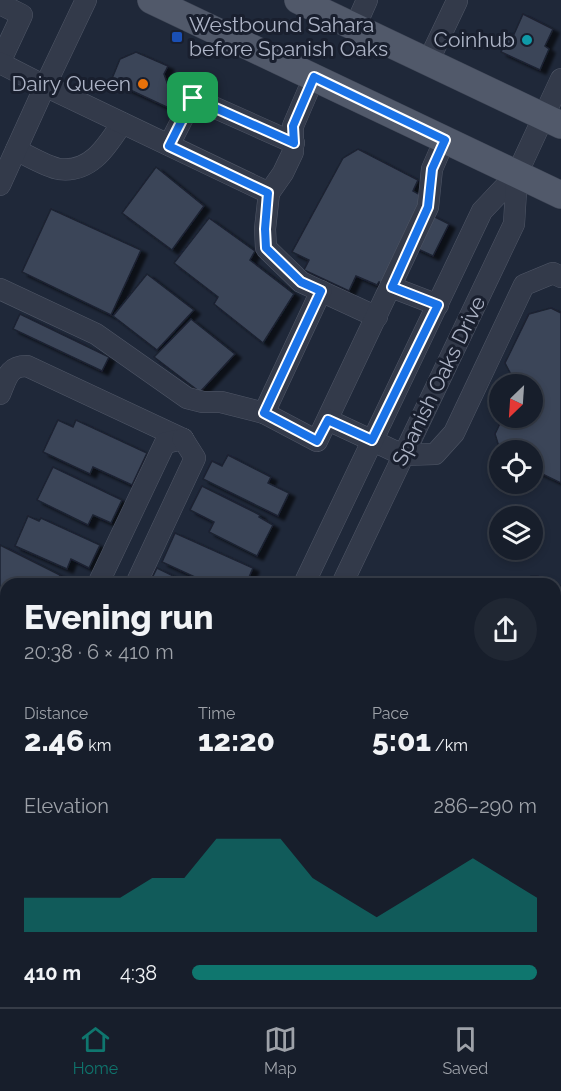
<!DOCTYPE html>
<html lang="en">
<head>
<meta charset="utf-8">
<style>
	:root { --surface:#171e2b; --page:#202733; --text:#f1f3f6; --muted:#9ea2a9; --line:#363c47; --accent:#0f766e }
	body { margin:0; font-family:Raleway,sans-serif; background:var(--page); color:var(--text); height:100vh; display:flex; flex-direction:column; font-size:22px; white-space:nowrap }
	* { box-sizing:border-box; margin:0 }
	p { font-size:20px; color:var(--muted) }
	.icon { flex:none; width:33px; height:33px; fill:none; stroke:currentColor; stroke-width:2; stroke-linecap:round; stroke-linejoin:round }
	.map { position:relative; flex:1; overflow:hidden }
	.panel { position:absolute; left:0px; top:578px; width:561px; height:430px; display:flex; flex-direction:column; background:var(--surface); border-radius:18px 18px 0 0; box-shadow:0 3px 9px #0003,0 0 0 2px var(--line) }
	.panel>* { flex:none }
	.needle { width:39px; rotate:205deg }
	.fabs { position:absolute; left:489px; top:374px; display:grid; gap:12px }
	.fabs a { display:grid; place-items:center; width:54px; height:54px; border-radius:50%; background:var(--surface); box-shadow:0 3px 9px #0003,0 0 0 2px var(--line); font-size:30px }
	.pin { position:absolute; display:grid; place-items:center; width:51px; height:51px; color:#fff; margin:-26px; border-radius:12px; box-shadow:0 3px 9px #0006 }
	.round { display:grid; place-items:center; flex:none; width:63px; height:63px; border-radius:32px; background:var(--page) }
	.overview { display:flex; align-items:center; justify-content:space-between; height:102px; padding:0 24px }
	h1 { font-size:33px; font-weight:800; line-height:45px }
	.metrics { display:grid; grid-template-columns:repeat(3,1fr); gap:9px; height:102px; padding:6px 24px }
	.metrics div { display:grid; align-content:center }
	.metrics b { font-size:30px; font-weight:800 }
	.metrics small { font-size:16px; font-weight:400 }
	.metrics p { font-size:16px }
	.chart { height:168px; padding:12px 24px }
	.chart p { display:flex; justify-content:space-between }
	.chart svg { width:100%; height:108px; margin-top:6px; fill:var(--accent); opacity:.7 }
	ul { padding:0 24px; list-style:none; font-size:20px }
	li { display:grid; grid-template-columns:96px 72px 1fr; align-items:center; height:45px }
	li i { height:15px; border-radius:8px; background:var(--accent) }
	.dock { display:flex; justify-content:space-around; align-items:center; height:84px; border-top:2px solid var(--line); background:var(--surface); font-size:16px; color:var(--muted) }
	.dock a { display:grid; justify-items:center; gap:3px }
	.dock .on { color:var(--accent) }
	.map>svg:first-child { display:block }
	.building { fill:#3b4559; stroke:#1b2130; stroke-width:1.5; filter:url(#shadow) }
	.lines { fill:none; stroke-linecap:round; stroke-linejoin:round }
	.minor-casing { stroke:#505767; stroke-width:22 }
	.major-casing { stroke:#3c4353; stroke-width:28 }
	.minor { stroke:#333a4a; stroke-width:21 }
	.major { stroke:#51596a; stroke-width:27 }
	.route-casing { stroke:#fff; stroke-width:12 }
	.route { stroke:#1a73e8; stroke-width:8 }
	.transit-dot { fill:#1a4fb4; stroke:#191f2e; stroke-width:2 }
	.culture-dot { fill:#0f9aa8; stroke:#191f2e; stroke-width:2 }
	.food-dot { fill:#e8710a; stroke:#191f2e; stroke-width:2 }
	.labels { text-anchor:middle; stroke-width:6; stroke-linejoin:round; paint-order:stroke }
	.poi-label { font-size:21px; fill:#adb4c6; stroke:#191f2e; text-anchor:end }
	.street-label { font-size:21px; fill:#adb4c6; stroke:#191f2e }
</style>
</head>
<body>
<div class="map">
<svg width="561" height="1007" viewBox="0 0 561 1007">
	<defs>
		<filter id="shadow"><feDropShadow dx="6" dy="4" stdDeviation="1.5" flood-color="#0009"/></filter>
	</defs>
	<rect width="100%" height="100%" fill="#1f2839"/>
	<g class="building">
		<polygon points="523,14 553,29 545,46 549,49 540,70 501,52 510,33 514,34"/>
		<polygon points="136,52 168,66 164,74 169,88 180,94 173,110 111,81 120,59"/>
		<polygon points="358,149 418,180 413,191 424,197 419,209 449,224 433,256 407,244 384,284 379,282 377,285 356,276 349,291 304,270 309,260 292,252 343,158"/>
		<polygon points="156,167 204,206 172,250 122,213"/>
		<polygon points="51,209 141,250 111,315 22,272"/>
		<polygon points="209,218 255,251 250,260 294,294 263,343 214,304 218,297 174,263"/>
		<polygon points="147,274 194,310 157,350 113,316"/>
		<polygon points="551,308 561,313 561,483 532,469 532,450 500,450 495,434 503,417 532,417 532,384 516,384 505,363 529,314"/>
		<polygon points="20,314 109,357 102,371 13,329"/>
		<polygon points="191,319 235,354 200,392 154,357"/>
		<polygon points="58,420 73,427 76,420 147,453 132,485 93,467 90,474 43,452"/>
		<polygon points="228,455 271,477 268,483 289,493 278,516 203,479 212,461 222,466"/>
		<polygon points="53,467 122,500 111,523 93,515 88,525 37,500"/>
		<polygon points="202,486 260,515 259,517 273,525 257,556 209,532 214,522 190,510"/>
		<polygon points="28,516 39,521 41,518 100,545 89,568 71,559 67,569 15,546"/>
		<polygon points="175,533 253,568 246,584 210,584 162,562"/>
		<polygon points="0,545 60,575 56,584 6,584 6,591 0,588"/>
		<polygon points="157,568 190,584 149,584"/>
		<polygon points="531,576 537,576 554,584 528,584"/>
		<polygon points="555,584 561,587 561,759 555,756"/>
		<polygon points="3,595 6,596 6,642 0,639 0,601"/>
		<polygon points="0,648 6,651 6,681 1,691"/>
		<polygon points="0,699 6,702 6,736 0,733"/>
		<polygon points="561,762 561,790 558,789 555,795 555,775"/>
		<polygon points="4,900 6,901 6,936 0,933 0,907"/>
		<polygon points="555,934 561,936 561,1007 522,1007 524,1002 555,1002"/>
		<polygon points="166,1002 208,1002 205,1007 170,1007 165,1005"/>
		<polygon points="217,1002 261,1002 258,1007 215,1007"/>
		<polygon points="270,1002 311,1002 308,1007 268,1007"/>
		<polygon points="331,1002 347,1002 356,1007 329,1007"/>
	</g>
	<g class="lines">
		<defs>
			<g id="minor">
				<polyline points="0,4 22,15 0,62"/>
				<polyline points="355,27 367,0"/>
				<polyline points="428,62 457,1"/>
				<polyline points="0,63 45,86 86,0"/>
				<polyline points="169,145 193,98 294,143"/>
				<path d="M16,150C27,155 47,167 59,169C91,173 107,146 122,123"/>
				<polyline points="0,185 45,86 269,193 265,229 266,248 301,282 377,317"/>
				<polyline points="269,193 283,173 293,152 293,126 314,77"/>
				<polyline points="391,287 438,305"/>
				<polyline points="0,289 96,334 187,398 203,402 221,402 264,413 317,441 428,207 432,169 445,139"/>
				<path d="M0,394C7,378 8,366 27,366L183,439"/>
				<polyline points="264,413 321,291"/>
				<polyline points="328,420 403,455 435,454 454,433 524,285 553,273 561,277"/>
				<polyline points="98,584 165,443 183,439"/>
				<polyline points="136,584 195,458 183,439"/>
				<polyline points="304,584 482,211 517,174 561,79"/>
				<polyline points="342,584 514,224 517,174"/>
				<polyline points="0,788 6,775"/>
				<polyline points="555,873 561,876"/>
				<polyline points="0,875 6,862"/>
				<polyline points="0,980 6,983"/>
				<polyline points="47,1002 58,1007"/>
				<polyline points="108,1002 108,1007"/>
				<polyline points="431,1002 441,1007"/>
				<polyline points="135,1007 138,1002"/>
			</g>
			<g id="major">
				<polyline points="151,0 561,195"/>
				<polyline points="298,0 561,125"/>
			</g>
		</defs>
		<use href="#minor" class="minor-casing"/>
		<use href="#major" class="major-casing"/>
		<use href="#minor" class="minor"/>
		<use href="#major" class="major"/>
	</g>
	<g class="lines">
		<defs>
			<polygon id="route" points="314,77 445,140 432,169 428,207 392,287 438,305 372,440 328,420 317,441 264,413 321,291 301,282 266,248 265,229 268,193 169,146 193,98 294,143 293,126"/>
		</defs>
		<use href="#route" class="route-casing"/>
		<use href="#route" class="route"/>
	</g>
	<rect class="transit-dot" x="171" y="31" width="12" height="12" rx="3"/>
	<circle class="culture-dot" cx="527" cy="40" r="6"/>
	<circle class="food-dot" cx="143" cy="84" r="6"/>
	<g class="labels">
		<g class="poi-label">
			<text x="189" y="32" text-anchor="start">Westbound Sahara<tspan x="189" dy="24">before Spanish Oaks</tspan></text>
			<text x="515" y="47">Coinhub</text>
			<text x="131" y="91">Dairy Queen</text>
		</g>
		<g class="street-label">
			<text transform="translate(439 381) rotate(-64)" y="7">Spanish Oaks Drive</text>
		</g>
	</g>
</svg>
<div class="fabs">
<a><svg class="needle" viewBox="-14 -14 28 28"><path d="M0-13l5 13h-10z" fill="#e53935"/><path d="M0 13l5-13h-10z" fill="#9ea2a9"/></svg></a>
<a><svg class="icon" aria-label="locate" viewBox="0 0 24 24"><circle cx="12" cy="12" r="6"/><path d="M12 2v4M12 18v4M2 12h4M18 12h4"/></svg></a>
<a><svg class="icon" aria-label="layers" viewBox="0 0 24 24"><path d="M12 4l9 5-9 5-9-5zM3 14l9 5 9-5"/></svg></a>
</div>
<div class="pin" style="left:193px;top:98px;background:#1e9e55"><svg class="icon" aria-label="arrive" viewBox="0 0 24 24"><path d="M6 21V4h12l-3 4 3 4H6"/></svg></div>
<section class="panel">
<div class="overview"><div><h1>Evening run</h1><p>20:38 · 6 × 410 m</p></div><a class="round"><svg class="icon" aria-label="share" viewBox="0 0 24 24"><path d="M12 15V3M7 8l5-5 5 5M5 13v7h14v-7"/></svg></a></div>
<div class="metrics">
<div><p>Distance</p><b>2.46<small> km</small></b></div>
<div><p>Time</p><b>12:20</b></div>
<div><p>Pace</p><b>5:01<small> /km</small></b></div>
</div>
<div class="chart"><p><span>Elevation</span>286–290 m</p>
<svg viewBox="0 0 160 44" preserveAspectRatio="none"><path d="M0 44V30L10 30L20 30L30 30L40 22L50 22L60 6L70 6L80 6L90 22L100 30L110 38L120 30L130 22L140 14L150 22L160 30V44z"/></svg>
</div>
<ul>
<li><b>410 m</b>4:38<i style="width:100%"></i></li>
</ul>
</section>
</div>
<nav class="dock">
<a class="on"><svg class="icon" aria-label="home" viewBox="0 0 24 24"><path d="M3 11l9-7 9 7M6 9v11h12V9"/></svg>Home</a>
<a><svg class="icon" aria-label="map" viewBox="0 0 24 24"><path d="M3 6l6-2 6 2 6-2v14l-6 2-6-2-6 2zM9 4v14M15 6v14"/></svg>Map</a>
<a><svg class="icon" aria-label="saved" viewBox="0 0 24 24"><path d="M7 4h10v16l-5-4-5 4z"/></svg>Saved</a>
</nav>
</body>
</html>
